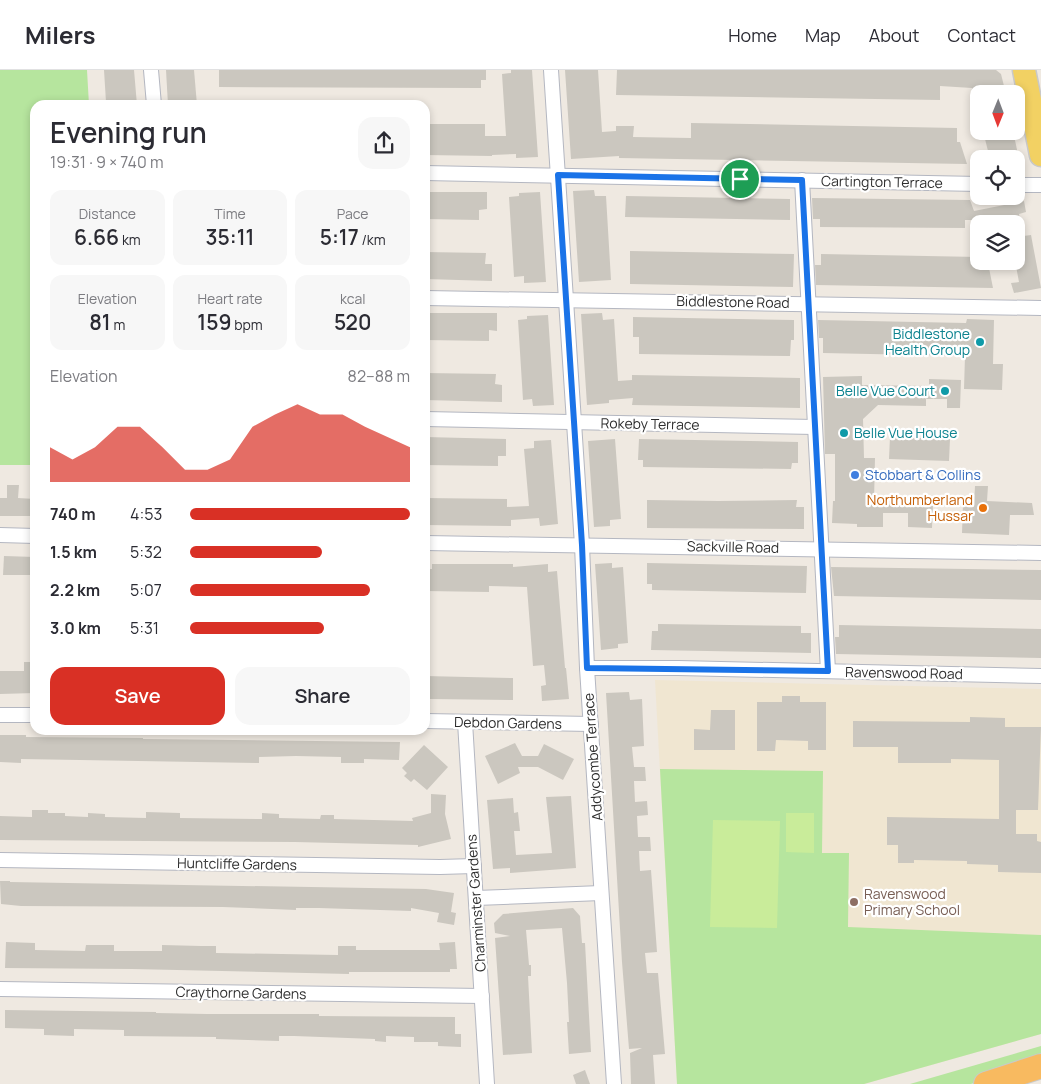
<!DOCTYPE html>
<html lang="en">
<head>
<meta charset="utf-8">
<style>
	:root { --surface:#fff; --page:#f7f7f7; --text:#2b2b33; --muted:#7c7c81; --line:#e1e1e2; --accent:#d93025 }
	body { margin:0; font-family:Manrope,sans-serif; background:var(--page); color:var(--text); height:100vh; display:flex; flex-direction:column; font-size:19px; white-space:nowrap }
	* { box-sizing:border-box; margin:0 }
	p { font-size:16px; color:var(--muted) }
	.icon { flex:none; width:28px; height:28px; fill:none; stroke:currentColor; stroke-width:2; stroke-linecap:round; stroke-linejoin:round }
	.map { position:relative; flex:1; overflow:hidden }
	.side { position:absolute; left:30px; top:30px; width:400px; height:635px; display:flex; flex-direction:column; background:var(--surface); border-radius:15px; box-shadow:0 2px 8px #0003 }
	.side>* { flex:none }
	.needle { width:32px; rotate:181deg }
	.fabs { position:absolute; left:970px; top:15px; display:grid; gap:10px }
	.fabs a { display:grid; place-items:center; width:55px; height:55px; border-radius:10px; background:var(--surface); box-shadow:0 2px 8px #0003; font-size:25px }
	.pin { position:absolute; display:grid; place-items:center; width:42px; height:42px; color:#fff; margin:-21px; border:2px solid #fff; border-radius:50%; box-shadow:0 1px 5px #0007 }
	.round { display:grid; place-items:center; flex:none; width:52px; height:52px; border-radius:15px; background:var(--page) }
	.headline { display:flex; align-items:center; justify-content:space-between; height:85px; padding:0 20px }
	h1 { font-size:28px; font-weight:600; line-height:38px }
	.metrics { display:grid; grid-template-columns:repeat(3,1fr); gap:8px; height:85px; padding:5px 20px }
	.metrics div { display:grid; align-content:center; border-radius:12px; background:var(--page); text-align:center }
	.metrics b { font-size:21px; font-weight:600 }
	.metrics small { font-size:14px; font-weight:400 }
	.metrics p { font-size:14px }
	.chart { height:140px; padding:10px 20px }
	.chart p { display:flex; justify-content:space-between }
	.chart svg { width:100%; height:90px; margin-top:5px; fill:var(--accent); opacity:.7 }
	.button { display:flex; gap:10px; margin-top:auto; padding:10px 20px }
	.button a { flex:1; height:58px; border-radius:15px; background:var(--accent); color:#fff; font-size:20px; font-weight:600; line-height:58px; text-align:center }
	.button a+a { background:var(--page); color:var(--text) }
	ul { padding:0 20px; list-style:none; font-size:16px }
	li { display:grid; grid-template-columns:80px 60px 1fr; align-items:center; height:38px }
	li i { height:12px; border-radius:6px; background:var(--accent) }
	header { display:flex; align-items:center; gap:30px; box-sizing:border-box; height:70px; padding:0 25px; background:var(--surface); border-bottom:1px solid var(--line) }
	header strong { font-size:24px }
	nav { display:flex; gap:28px; margin-inline-start:auto; font-size:18px }
	.map>svg:first-child { display:block }
	.education { fill:#f0e6d1 }
	.green { fill:#b6e59e }
	.pitch { fill:#c9ec9a }
	.building { fill:#cbc7bf }
	.lines { fill:none; stroke-linecap:round; stroke-linejoin:round }
	.minor-casing { stroke:#b4b7c1; stroke-width:16 }
	.primary-casing { stroke:#c9c9c9; stroke-width:25 }
	.trunk-casing { stroke:#c9c9c9; stroke-width:26 }
	.minor { stroke:#fff; stroke-width:14 }
	.primary { stroke:#f2d163; stroke-width:22 }
	.trunk { stroke:#f8ba60; stroke-width:24 }
	.route-casing { stroke:#fff; stroke-width:10 }
	.route { stroke:#1a73e8; stroke-width:6 }
	.culture-dot { fill:#0f9aa8; stroke:#fff; stroke-width:2 }
	.shop-dot { fill:#3f7fe0; stroke:#fff; stroke-width:2 }
	.food-dot { fill:#e8710a; stroke:#fff; stroke-width:2 }
	.education-dot { fill:#8d6e63; stroke:#fff; stroke-width:2 }
	.labels { text-anchor:middle; stroke-width:4.5; stroke-linejoin:round; paint-order:stroke }
	.street-label { font-size:14px; fill:#2e2e2e; stroke:#fff }
	.culture-label { font-size:14px; fill:#0d838f; stroke:#fff; text-anchor:end }
	.shop-label { font-size:14px; fill:#366cbe; stroke:#fff; text-anchor:start }
	.food-label { font-size:14px; fill:#c56008; stroke:#fff; text-anchor:end }
	.education-label { font-size:14px; fill:#785e54; stroke:#fff; text-anchor:start }
</style>
</head>
<body>
<header>
<strong>Milers</strong>
<nav><a>Home</a><a>Map</a><a>About</a><a>Contact</a></nav>
</header>
<div class="map">
<svg width="1041" height="1014" viewBox="0 0 1041 1014">
	<rect width="100%" height="100%" fill="#efe9e1"/>
	<polygon class="education" points="655,610 1041,619 1041,964 864,1014 677,1014"/>
	<g class="green">
		<polygon points="0,0 87,0 89,35 35,35 35,395 0,395"/>
		<polygon points="660,699 823,701 822,783 849,783 848,857 1041,865 1041,964 864,1014 677,1014"/>
		<polygon points="1041,976 1041,992 971,1014 910,1014"/>
	</g>
	<g class="pitch">
		<polygon points="786,743 814,743 814,783 786,782"/>
		<polygon points="713,750 780,751 777,858 710,857"/>
	</g>
	<g class="building">
		<polygon points="104,0 134,0 137,35 118,35 118,31 106,32"/>
		<polygon points="166,0 194,0 197,35 168,35"/>
		<polygon points="219,0 486,0 486,10 481,10 481,18 219,17"/>
		<polygon points="511,0 532,0 538,87 516,88 516,84 492,85 492,86 425,85 425,54 485,54 485,66 506,66 502,4 511,3"/>
		<polygon points="565,0 598,0 602,62 616,61 616,56 634,56 633,67 691,68 691,53 957,58 957,72 960,72 967,94 619,88 619,86 571,89"/>
		<polygon points="617,0 996,0 1001,4 1006,24 973,24 972,18 940,16 940,30 616,25"/>
		<polygon points="983,61 1013,61 1019,89 990,89"/>
		<polygon points="594,120 595,126 606,126 611,210 579,212 573,121"/>
		<polygon points="425,122 487,122 487,139 479,140 479,150 425,149"/>
		<polygon points="540,122 546,212 524,213 524,206 514,207 509,127 519,126 519,123"/>
		<polygon points="626,126 790,129 790,150 625,147"/>
		<polygon points="812,128 970,130 974,141 1024,131 1026,142 1019,144 1021,154 992,154 992,150 965,150 965,158 820,157 820,149 813,149"/>
		<polygon points="1031,165 1041,218 1014,223 1011,213 1019,212 1015,191 1016,167"/>
		<polygon points="630,181 794,184 793,217 630,214"/>
		<polygon points="425,182 486,183 485,194 492,194 492,211 425,209"/>
		<polygon points="821,184 979,187 979,191 981,191 981,198 989,198 993,218 816,215 815,195 821,195"/>
		<polygon points="425,243 497,243 497,261 489,260 489,271 425,270"/>
		<polygon points="602,243 603,250 614,249 618,311 632,310 632,305 800,308 800,338 632,335 633,328 609,330 609,333 587,335 581,244"/>
		<polygon points="548,245 554,335 533,336 532,329 523,330 518,250 527,249 527,246"/>
		<polygon points="633,247 794,250 794,270 791,270 790,286 639,284 639,267 633,267"/>
		<polygon points="967,249 994,250 993,294 1003,294 1002,320 964,319 965,286 823,283 823,268 819,268 818,250 966,253"/>
		<polygon points="425,303 496,304 495,314 502,315 502,332 425,330"/>
		<polygon points="862,306 862,315 929,316 929,309 961,310 960,338 947,338 947,329 926,329 926,336 878,335 863,349 864,388 875,388 874,431 926,431 926,434 933,434 932,458 908,457 908,443 883,443 883,457 857,457 857,454 832,453 833,431 835,431 835,384 825,384 823,307"/>
		<polygon points="425,367 506,369 506,386 498,386 498,396 425,395"/>
		<polygon points="890,367 950,369 949,391 889,389"/>
		<polygon points="615,369 621,449 610,450 610,456 594,457 588,371"/>
		<polygon points="639,369 798,372 798,393 792,393 791,399 643,397 643,390 638,390"/>
		<polygon points="551,370 558,454 540,456 539,448 511,450 511,456 425,455 425,428 507,429 507,437 529,436 524,379 534,378 534,371"/>
		<polygon points="7,415 19,415 18,428 35,429 35,446 0,446 0,428 7,428"/>
		<polygon points="975,416 988,416 987,431 1032,433 1034,445 1010,445 1009,465 962,463 963,434 974,435"/>
		<polygon points="647,430 718,431 797,430 796,437 804,437 804,459 647,458"/>
		<polygon points="4,486 35,487 35,505 3,505"/>
		<polygon points="612,493 612,498 623,497 628,573 618,574 618,578 601,580 595,494"/>
		<polygon points="647,493 807,496 806,523 652,520 652,514 647,514"/>
		<polygon points="432,494 513,494 513,497 548,494 548,502 557,501 565,598 566,598 569,629 542,631 541,616 546,615 544,595 533,596 527,517 489,516 489,522 425,521 425,499 432,499"/>
		<polygon points="831,497 1041,500 1041,530 834,526"/>
		<polygon points="658,554 801,556 801,563 811,563 811,583 651,580 652,561 658,561"/>
		<polygon points="839,555 1041,559 1041,588 836,584 835,567 839,567"/>
		<polygon points="24,592 35,592 35,623 0,624 0,601 24,601"/>
		<polygon points="425,606 513,608 513,630 430,629 430,624 425,624"/>
		<polygon points="629,622 630,630 642,629 644,676 632,677 634,697 645,697 646,711 634,711 635,732 647,731 648,745 637,746 638,767 650,767 651,781 639,781 640,801 651,800 657,882 645,883 647,903 658,903 665,984 653,985 655,1014 631,1014 630,983 642,978 629,979 622,892 606,623"/>
		<polygon points="782,626 800,626 800,632 826,632 826,680 808,680 808,671 776,670 775,681 757,681 757,632 782,632"/>
		<polygon points="711,640 735,640 735,680 694,680 694,659 710,660"/>
		<polygon points="970,647 1005,648 1005,657 1041,657 1038,740 1016,740 1016,764 1037,764 1037,771 1041,772 1041,803 998,802 998,795 967,794 967,791 914,790 914,793 898,793 898,775 887,775 887,747 999,749 999,690 951,689 951,693 898,693 898,677 853,677 853,651 970,652"/>
		<polygon points="0,665 26,665 26,667 143,668 143,669 400,672 399,690 364,689 364,693 341,693 341,687 296,686 259,687 259,693 21,689 21,693 0,692"/>
		<polygon points="515,673 522,686 538,686 544,674 574,689 563,710 538,697 518,697 520,703 498,714 485,686"/>
		<polygon points="424,675 448,697 427,720 414,709 411,712 404,706 407,703 402,698"/>
		<polygon points="431,724 446,725 445,744 451,769 418,777 418,775 295,772 0,770 0,746 32,747 32,740 48,740 48,743 65,743 65,746 88,747 88,743 105,744 105,747 146,748 146,742 180,743 180,748 262,749 262,743 279,744 279,748 320,749 321,745 334,745 334,749 413,751 412,748 431,743"/>
		<polygon points="571,726 576,798 510,803 510,798 493,799 487,730 513,728 514,743 518,742 520,761 514,761 516,785 552,783 546,727"/>
		<polygon points="0,811 10,811 10,812 426,819 454,823 451,842 456,843 454,855 437,852 439,843 411,838 411,841 319,838 296,838 296,840 223,837 21,836 1,834"/>
		<polygon points="573,838 580,846 582,873 585,873 591,982 569,984 567,952 569,952 567,913 562,858 526,860 529,895 531,895 531,906 528,906 532,983 503,985 495,868 510,866 495,863 494,853 503,844"/>
		<polygon points="6,872 35,873 35,880 85,881 86,875 114,875 114,881 162,881 162,875 201,876 216,876 216,883 338,885 338,876 356,876 356,880 440,880 439,873 455,872 457,899 450,899 450,902 349,902 349,904 132,899 5,898"/>
		<polygon points="5,940 156,942 156,943 207,944 319,944 319,946 455,947 455,964 461,964 461,977 438,976 438,972 414,972 414,967 386,966 386,972 375,971 375,969 294,966 279,966 279,971 216,969 216,967 124,966 124,960 74,959 74,966 44,965 44,959 5,958"/>
		<polygon points="585,1000 590,1014 576,1014 573,1005"/>
	</g>
	<g class="lines">
		<defs>
			<g id="minor">
				<polyline points="151,0 154,35"/>
				<polyline points="551,0 582,475 587,598 614,1014"/>
				<polyline points="425,103 979,114"/>
				<polyline points="802,110 828,601"/>
				<polyline points="1016,115 1041,115"/>
				<polyline points="425,228 1041,238"/>
				<polyline points="425,349 815,357"/>
				<polyline points="0,465 35,466"/>
				<polyline points="425,473 1041,483"/>
				<polyline points="587,598 678,598 1041,606"/>
				<polyline points="0,645 35,645"/>
				<polyline points="425,651 591,654"/>
				<polyline points="465,652 487,1014"/>
				<polyline points="0,790 440,797 474,796"/>
				<polyline points="476,828 601,823"/>
				<polyline points="0,919 482,926"/>
			</g>
			<polyline id="primary" points="1024,0 1041,85"/>
			<polyline id="trunk" points="986,1014 1041,996"/>
		</defs>
		<use href="#minor" class="minor-casing"/>
		<use href="#primary" class="primary-casing"/>
		<use href="#trunk" class="trunk-casing"/>
		<use href="#minor" class="minor"/>
		<use href="#primary" class="primary"/>
		<use href="#trunk" class="trunk"/>
	</g>
	<g class="lines">
		<defs>
			<polygon id="route" points="558,105 802,110 828,601 587,598 582,475"/>
		</defs>
		<use href="#route" class="route-casing"/>
		<use href="#route" class="route"/>
	</g>
	<g class="culture-dot">
		<circle cx="980" cy="272" r="5"/>
		<circle cx="945" cy="321" r="5"/>
		<circle cx="844" cy="363" r="5"/>
	</g>
	<circle class="shop-dot" cx="855" cy="405" r="5"/>
	<circle class="food-dot" cx="983" cy="438" r="5"/>
	<circle class="education-dot" cx="854" cy="832" r="5"/>
	<g class="labels">
		<g class="street-label">
			<text transform="translate(882 112) rotate(1)" y="5">Cartington Terrace</text>
			<text transform="translate(733 232) rotate(1)" y="5">Biddlestone Road</text>
			<text transform="translate(650 354) rotate(1)" y="5">Rokeby Terrace</text>
			<text transform="translate(733 477) rotate(1)" y="5">Sackville Road</text>
			<text transform="translate(904 603) rotate(1)" y="5">Ravenswood Road</text>
			<text transform="translate(508 653) rotate(1)" y="5">Debdon Gardens</text>
			<text transform="translate(593 687) rotate(-94)" y="5">Addycombe Terrace</text>
			<text transform="translate(237 794) rotate(1)" y="5">Huntcliffe Gardens</text>
			<text transform="translate(476 833) rotate(-94)" y="5">Charminster Gardens</text>
			<text transform="translate(241 923) rotate(1)" y="5">Craythorne Gardens</text>
		</g>
		<g class="culture-label">
			<text x="970" y="269">Biddlestone<tspan x="970" dy="16">Health Group</tspan></text>
			<text x="935" y="326">Belle Vue Court</text>
			<text x="854" y="368" text-anchor="start">Belle Vue House</text>
		</g>
		<g class="shop-label">
			<text x="865" y="410">Stobbart &amp; Collins</text>
		</g>
		<g class="food-label">
			<text x="973" y="435">Northumberland<tspan x="973" dy="16">Hussar</tspan></text>
		</g>
		<g class="education-label">
			<text x="864" y="829">Ravenswood<tspan x="864" dy="16">Primary School</tspan></text>
		</g>
	</g>
</svg>
<div class="fabs">
<a><svg class="needle" viewBox="-14 -14 28 28"><path d="M0-13l5 13h-10z" fill="#e53935"/><path d="M0 13l5-13h-10z" fill="#7c7c81"/></svg></a>
<a><svg class="icon" aria-label="locate" viewBox="0 0 24 24"><circle cx="12" cy="12" r="6"/><path d="M12 2v4M12 18v4M2 12h4M18 12h4"/></svg></a>
<a><svg class="icon" aria-label="layers" viewBox="0 0 24 24"><path d="M12 4l9 5-9 5-9-5zM3 14l9 5 9-5"/></svg></a>
</div>
<div class="pin" style="left:740px;top:109px;background:#1e9e55"><svg class="icon" aria-label="arrive" viewBox="0 0 24 24"><path d="M6 21V4h12l-3 4 3 4H6"/></svg></div>
<section class="side">
<div class="headline"><div><h1>Evening run</h1><p>19:31 · 9 × 740 m</p></div><a class="round"><svg class="icon" aria-label="share" viewBox="0 0 24 24"><path d="M12 15V3M7 8l5-5 5 5M5 13v7h14v-7"/></svg></a></div>
<div class="metrics">
<div><p>Distance</p><b>6.66<small> km</small></b></div>
<div><p>Time</p><b>35:11</b></div>
<div><p>Pace</p><b>5:17<small> /km</small></b></div>
</div>
<div class="metrics">
<div><p>Elevation</p><b>81<small> m</small></b></div>
<div><p>Heart rate</p><b>159<small> bpm</small></b></div>
<div><p>kcal</p><b>520</b></div>
</div>
<div class="chart"><p><span>Elevation</span>82–88 m</p>
<svg viewBox="0 0 160 44" preserveAspectRatio="none"><path d="M0 44V27L10 33L20 27L30 17L40 17L50 27L60 38L70 38L80 33L90 17L100 11L110 6L120 11L130 11L140 17L150 22L160 27V44z"/></svg>
</div>
<ul>
<li><b>740 m</b>4:53<i style="width:100%"></i></li>
<li><b>1.5 km</b>5:32<i style="width:60%"></i></li>
<li><b>2.2 km</b>5:07<i style="width:82%"></i></li>
<li><b>3.0 km</b>5:31<i style="width:61%"></i></li>
</ul>
<div class="button"><a>Save</a><a>Share</a></div>
</section>
</div>
</body>
</html>
